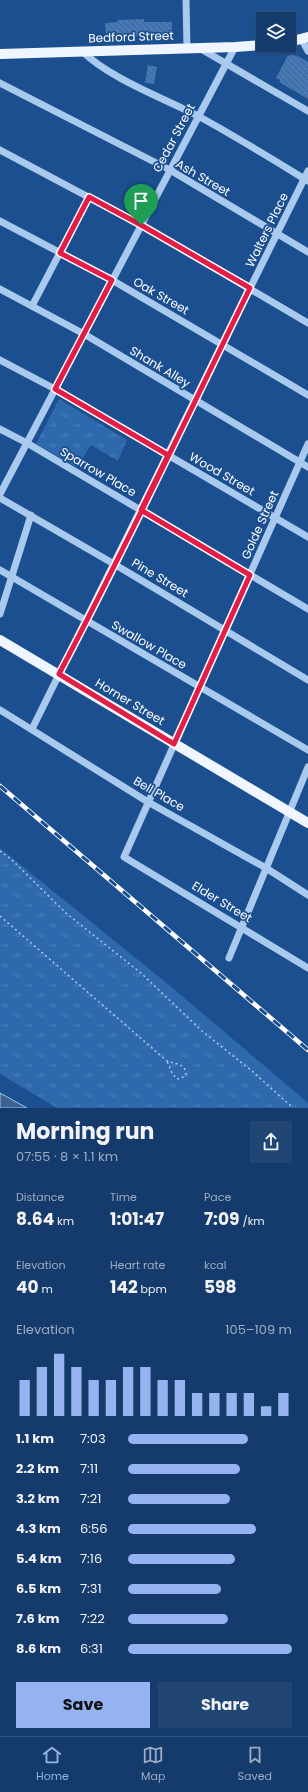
<!DOCTYPE html>
<html lang="en">
<head>
<meta charset="utf-8">
<style>
	:root { --surface:#143b6b; --page:#214673; --text:#f1f3f6; --muted:#9dadc1; --line:#33557e; --accent:#95b2f1 }
	body { margin:0; font-family:Poppins,sans-serif; background:var(--page); color:var(--text); height:100vh; display:flex; flex-direction:column; font-size:15px; white-space:nowrap }
	* { box-sizing:border-box; margin:0 }
	p { font-size:13px; color:var(--muted) }
	.icon { flex:none; width:22px; height:22px; fill:none; stroke:currentColor; stroke-width:2; stroke-linecap:round; stroke-linejoin:round }
	.map { position:relative; height:1108px; overflow:hidden }
	.drawer { display:flex; flex-direction:column; background:var(--surface); flex:1 }
	.drawer>* { flex:none }
	.fabs { position:absolute; left:256px; top:12px; display:grid; gap:8px }
	.fabs a { display:grid; place-items:center; width:40px; height:40px; border-radius:0px; background:var(--surface); box-shadow:0 1px 3px #0004,0 0 0 1px var(--line); font-size:20px }
	.pin { position:absolute; display:grid; place-items:center; width:34px; height:34px; color:#fff; margin:-41px -17px; border-radius:50% 50% 50% 0; rotate:-45deg; box-shadow:0 0 4px #0007 }
	.pin .icon { rotate:45deg }
	.round { display:grid; place-items:center; flex:none; width:42px; height:42px; border-radius:0px; background:var(--page) }
	.headline { display:flex; align-items:center; justify-content:space-between; height:68px; padding:0 16px }
	h1 { font-size:22px; font-weight:700; line-height:30px }
	.stats { display:grid; grid-template-columns:repeat(3,1fr); gap:6px; height:68px; padding:4px 16px }
	.stats div { display:grid; align-content:center }
	.stats b { font-size:17px; font-weight:700 }
	.stats small { font-size:11px; font-weight:400 }
	.stats p { font-size:11px }
	.chart { height:112px; padding:8px 16px }
	.chart p { display:flex; justify-content:space-between }
	.chart svg { width:100%; height:72px; margin-top:4px; stroke:var(--accent); stroke-width:6 }
	.cta { display:flex; gap:8px; margin-top:auto; padding:8px 16px }
	.cta a { flex:1; height:46px; border-radius:0px; background:var(--accent); color:#111; font-size:16px; font-weight:700; line-height:46px; text-align:center }
	.cta a+a { background:var(--page); color:var(--text) }
	ul { padding:0 16px; list-style:none; font-size:13px }
	li { display:grid; grid-template-columns:64px 48px 1fr; align-items:center; height:30px }
	li i { height:10px; border-radius:5px; background:var(--accent) }
	.tabs { display:flex; justify-content:space-around; align-items:center; height:56px; border-top:1px solid var(--line); background:var(--surface); font-size:11px; color:var(--muted) }
	.tabs a { display:grid; justify-items:center; gap:2px }
	.tabs .active { color:var(--accent) }
	.map>svg:first-child { display:block }
	.park { fill:url(#park-tufts) }
	.water { fill:url(#water-ripples); stroke:#9cc4f0 }
	.building { fill:url(#building-back-hatch) }
	.lines { fill:none; stroke-linecap:round; stroke-linejoin:round }
	.path { stroke:#a9c9ee; stroke-width:1.5; stroke-dasharray:2 3; stroke-linecap:butt }
	.minor { stroke:#a9c9ee; stroke-width:7 }
	.major { stroke:#f0f6ff; stroke-width:10 }
	.rail-casing { stroke:#fff; stroke-width:4.5 }
	.rail { stroke:#1b4f8f; stroke-width:3; stroke-dasharray:9; stroke-linecap:butt }
	.route-casing { stroke:#fff; stroke-width:8 }
	.route { stroke:#e11d48; stroke-width:5 }
	.labels { text-anchor:middle; stroke-width:3.5; stroke-linejoin:round; paint-order:stroke }
	.street-label { font-size:12px; fill:#fff; stroke:#1b4f8f }
</style>
</head>
<body>
<div class="map">
<svg width="308" height="1108" viewBox="0 0 308 1108">
	<defs>
		<pattern id="park-tufts" width="24" height="20" patternUnits="userSpaceOnUse"><rect width="24" height="20" fill="#2e69ad"/><path d="M3 7l-1-3M5 7V3M7 7l1-3M15 17l-1-3M17 17v-4M19 17l1-3" fill="none" stroke="#4d80b9"/></pattern>
		<pattern id="water-ripples" width="26" height="14" patternUnits="userSpaceOnUse"><rect width="26" height="14" fill="#3c6290"/><path d="M2 4q2-2 4 0t4 0M15 11q2-2 4 0t4 0" fill="none" stroke="#597aa1"/></pattern>
		<pattern id="building-back-hatch" width="6" height="6" patternUnits="userSpaceOnUse"><rect width="6" height="6" fill="#4478b7"/><path d="M-1 5l2 2M0 0l6 6M5-1l2 2" fill="none" stroke="#486282"/></pattern>
	</defs>
	<rect width="100%" height="100%" fill="#1b4f8f"/>
	<g class="park">
		<polygon points="59,399 127,440 118,461 91,445 77,467 36,444"/>
		<polygon points="0,848 175,990 308,1103 308,1108 57,1108 0,1074"/>
	</g>
	<polygon class="water" points="0,1093 27,1108 0,1108"/>
	<g class="building">
		<polygon points="144,19 144,22 172,22 172,35 106,37 105,23 118,22 118,20"/>
		<polygon points="291,54 295,56 296,55 308,62 308,99 279,82 280,80 276,78 288,55 290,56"/>
		<polygon points="148,65 157,67 154,84 145,83"/>
	</g>
	<g class="lines">
		<g class="path">
			<polyline points="0,851 12,860 66,913 142,974 202,1031 252,1071 293,1108"/>
			<path d="M0,916L167,1061C176,1064 186,1064 186,1075L182,1078L177,1079L172,1073L167,1061"/>
		</g>
		<g class="minor">
			<polyline points="186,0 187,48"/>
			<polyline points="302,40 308,51"/>
			<polyline points="201,49 308,111"/>
			<path d="M82,51C109,78 163,98 198,116C235,136 272,159 308,181"/>
			<polyline points="0,83 170,170 308,252"/>
			<polyline points="0,150 141,225 308,323"/>
			<polyline points="0,221 112,280 308,395"/>
			<polyline points="0,289 84,334 308,467"/>
			<polyline points="32,306 89,197"/>
			<polyline points="0,360 55,389 308,537"/>
			<polyline points="0,429 27,443 308,609"/>
			<polyline points="308,444 124,857 308,968"/>
			<polyline points="0,494 235,47"/>
			<polyline points="0,498 114,564 308,680"/>
			<polyline points="0,570 308,750"/>
			<polyline points="0,614 31,515"/>
			<polyline points="0,710 148,802 266,868 308,895"/>
			<polyline points="32,729 308,171"/>
			<polyline points="229,958 308,767"/>
		</g>
		<g class="major">
			<polyline points="289,42 308,37"/>
			<polyline points="0,54 235,47 263,45"/>
			<polyline points="0,640 308,823"/>
		</g>
		<defs>
			<polyline id="rail" points="0,786 308,1050"/>
		</defs>
		<use href="#rail" class="rail-casing"/>
		<use href="#rail" class="rail"/>
	</g>
	<g class="lines">
		<defs>
			<path id="route" d="M141,225L250,288C187,417 126,547 59,674L174,744L250,575L141,510L168,455L55,389L112,280L60,253L89,197L141,225"/>
		</defs>
		<use href="#route" class="route-casing"/>
		<use href="#route" class="route"/>
	</g>
	<g class="labels">
		<g class="street-label">
			<text transform="translate(131 37) rotate(-2)" y="4">Bedford Street</text>
			<text transform="translate(174 138) rotate(-62)" y="4">Cedar Street</text>
			<text transform="translate(203 178) rotate(30)" y="4">Ash Street</text>
			<text transform="translate(267 230) rotate(-64)" y="4">Walters Place</text>
			<text transform="translate(161 296) rotate(30)" y="4">Oak Street</text>
			<text transform="translate(160 367) rotate(31)" y="4">Shank Alley</text>
			<text transform="translate(98 472) rotate(30)" y="4">Sparrow Place</text>
			<text transform="translate(222 474) rotate(30)" y="4">Wood Street</text>
			<text transform="translate(260 525) rotate(-66)" y="4">Golde Street</text>
			<text transform="translate(160 578) rotate(31)" y="4">Pine Street</text>
			<text transform="translate(149 645) rotate(30)" y="4">Swallow Place</text>
			<text transform="translate(130 702) rotate(31)" y="4">Horner Street</text>
			<text transform="translate(159 794) rotate(30)" y="4">Bell Place</text>
			<text transform="translate(222 902) rotate(31)" y="4">Elder Street</text>
		</g>
	</g>
</svg>
<div class="fabs">
<a><svg class="icon" aria-label="layers" viewBox="0 0 24 24"><path d="M12 4l9 5-9 5-9-5zM3 14l9 5 9-5"/></svg></a>
</div>
<div class="pin" style="left:141px;top:225px;background:#1e9e55"><svg class="icon" aria-label="arrive" viewBox="0 0 24 24"><path d="M6 21V4h12l-3 4 3 4H6"/></svg></div>
</div>
<section class="drawer">
<div class="headline"><div><h1>Morning run</h1><p>07:55 · 8 × 1.1 km</p></div><a class="round"><svg class="icon" aria-label="share" viewBox="0 0 24 24"><path d="M12 15V3M7 8l5-5 5 5M5 13v7h14v-7"/></svg></a></div>
<div class="stats">
<div><p>Distance</p><b>8.64<small> km</small></b></div>
<div><p>Time</p><b>1:01:47</b></div>
<div><p>Pace</p><b>7:09<small> /km</small></b></div>
</div>
<div class="stats">
<div><p>Elevation</p><b>40<small> m</small></b></div>
<div><p>Heart rate</p><b>142<small> bpm</small></b></div>
<div><p>kcal</p><b>598</b></div>
</div>
<div class="chart"><p><span>Elevation</span>105–109 m</p>
<svg viewBox="0 0 160 44" preserveAspectRatio="none"><path d="M5 44V22M15 44V14M25 44V6M35 44V14M45 44V22M55 44V22M65 44V14M75 44V14M85 44V22M95 44V22M105 44V30M115 44V30M125 44V30M135 44V30M145 44V38M155 44V30"/></svg>
</div>
<ul>
<li><b>1.1 km</b>7:03<i style="width:73%"></i></li>
<li><b>2.2 km</b>7:11<i style="width:68%"></i></li>
<li><b>3.2 km</b>7:21<i style="width:62%"></i></li>
<li><b>4.3 km</b>6:56<i style="width:78%"></i></li>
<li><b>5.4 km</b>7:16<i style="width:65%"></i></li>
<li><b>6.5 km</b>7:31<i style="width:57%"></i></li>
<li><b>7.6 km</b>7:22<i style="width:61%"></i></li>
<li><b>8.6 km</b>6:31<i style="width:100%"></i></li>
</ul>
<div class="cta"><a>Save</a><a>Share</a></div>
</section>
<nav class="tabs">
<a class="active"><svg class="icon" aria-label="home" viewBox="0 0 24 24"><path d="M3 11l9-7 9 7M6 9v11h12V9"/></svg>Home</a>
<a><svg class="icon" aria-label="map" viewBox="0 0 24 24"><path d="M3 6l6-2 6 2 6-2v14l-6 2-6-2-6 2zM9 4v14M15 6v14"/></svg>Map</a>
<a><svg class="icon" aria-label="saved" viewBox="0 0 24 24"><path d="M7 4h10v16l-5-4-5 4z"/></svg>Saved</a>
</nav>
</body>
</html>
